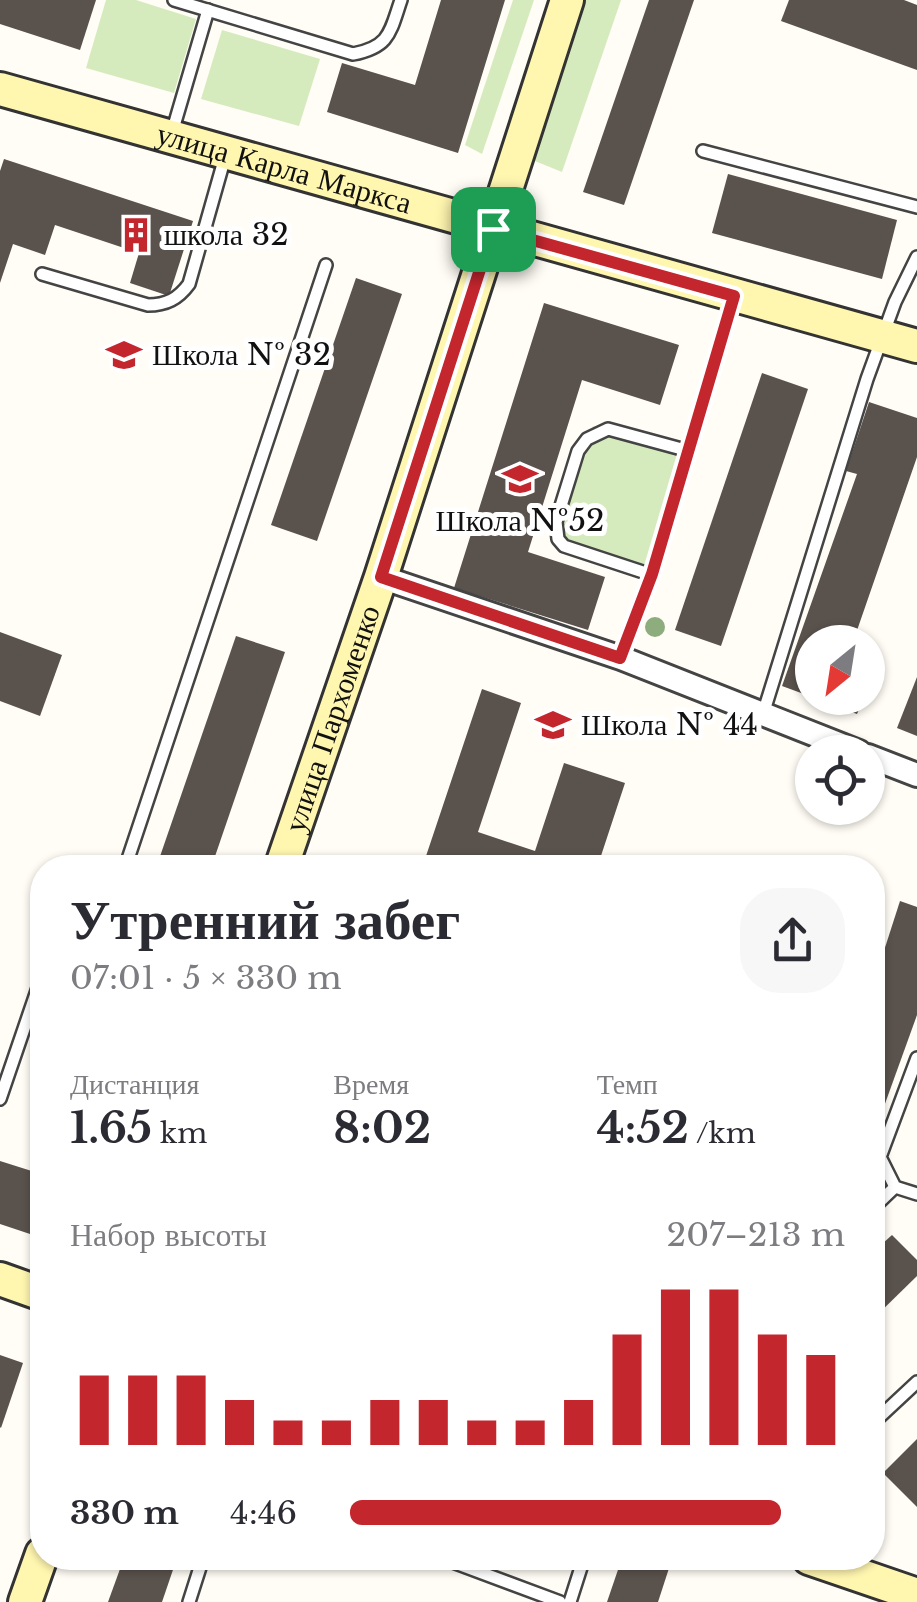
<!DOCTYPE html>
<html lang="ru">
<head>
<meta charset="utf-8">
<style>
	:root { --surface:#fff; --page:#f7f7f7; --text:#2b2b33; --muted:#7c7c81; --accent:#c4262e }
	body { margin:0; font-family:"Libre Baskerville",serif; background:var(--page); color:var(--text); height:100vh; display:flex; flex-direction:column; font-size:38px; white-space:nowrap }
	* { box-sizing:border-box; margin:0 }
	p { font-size:32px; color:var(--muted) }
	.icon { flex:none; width:55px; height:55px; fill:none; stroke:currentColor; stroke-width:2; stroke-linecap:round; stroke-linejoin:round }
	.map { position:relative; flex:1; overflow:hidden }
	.details { position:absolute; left:30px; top:855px; width:855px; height:715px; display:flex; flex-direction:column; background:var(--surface); border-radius:40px; box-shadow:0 2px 8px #0004 }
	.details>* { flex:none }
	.needle { width:65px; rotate:210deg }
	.tools { position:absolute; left:795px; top:625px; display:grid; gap:20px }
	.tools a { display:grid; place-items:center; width:90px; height:90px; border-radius:50%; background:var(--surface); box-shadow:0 2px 8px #0004; font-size:50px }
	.pin { position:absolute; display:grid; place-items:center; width:85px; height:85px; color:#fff; margin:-42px; border-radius:20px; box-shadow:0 5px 15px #0006 }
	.round { display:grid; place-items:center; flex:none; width:105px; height:105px; border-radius:40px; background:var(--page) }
	.headline { display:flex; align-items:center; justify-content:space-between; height:170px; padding:0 40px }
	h1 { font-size:55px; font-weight:700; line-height:75px }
	.stats { display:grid; grid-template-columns:repeat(3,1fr); gap:15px; height:170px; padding:10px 40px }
	.stats div { display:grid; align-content:center }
	.stats b { font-size:42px; font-weight:700 }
	.stats small { font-size:28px; font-weight:400 }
	.stats p { font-size:28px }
	.chart { height:280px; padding:20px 40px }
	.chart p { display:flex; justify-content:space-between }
	.chart svg { width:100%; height:180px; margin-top:10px; stroke:var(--accent); stroke-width:6 }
	ul { padding:0 40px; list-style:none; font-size:32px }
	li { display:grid; grid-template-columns:160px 120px 1fr; align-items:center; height:75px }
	li i { height:25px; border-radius:12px; background:var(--accent) }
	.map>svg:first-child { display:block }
	.green { fill:#d5ebbd }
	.building { fill:#5a524d }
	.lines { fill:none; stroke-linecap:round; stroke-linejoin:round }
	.lane-casing { stroke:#444; stroke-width:16 }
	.street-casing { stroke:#444; stroke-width:28 }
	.secondary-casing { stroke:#333; stroke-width:38 }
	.lane { stroke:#fff; stroke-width:11 }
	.street { stroke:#fff; stroke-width:22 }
	.secondary { stroke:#fff6b0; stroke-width:32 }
	.tree { fill:#8dad7f }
	.route-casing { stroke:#fff; stroke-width:20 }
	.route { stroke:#c4262e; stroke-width:12 }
	.labels { text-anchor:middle; stroke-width:10; stroke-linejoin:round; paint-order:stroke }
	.street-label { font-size:30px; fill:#111; stroke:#fff }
	.poi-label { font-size:30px; fill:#111; stroke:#fff; text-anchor:start }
</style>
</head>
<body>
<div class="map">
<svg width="917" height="1602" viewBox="0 0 917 1602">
	<rect width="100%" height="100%" fill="#fffdf5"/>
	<g class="green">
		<polygon points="106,0 136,0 196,19 174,93 86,68"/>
		<polygon points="513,0 534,0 482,154 465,145"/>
		<polygon points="578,0 621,0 562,172 525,157"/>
		<polygon points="222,30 320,59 299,126 201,99"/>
		<polygon points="593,426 680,454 645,566 558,538"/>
	</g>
	<g class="building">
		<polygon points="0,0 96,0 80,50 0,24"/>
		<polygon points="441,0 505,0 458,153 327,112 342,63 415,85"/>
		<polygon points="649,0 694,0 624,205 583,192"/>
		<polygon points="789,0 904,0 917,5 917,70 781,21"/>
		<polygon points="4,159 193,221 169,296 130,283 139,253 55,225 45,255 13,244 0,283 0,171"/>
		<polygon points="728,174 897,220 882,279 712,233"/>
		<polygon points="356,278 402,294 317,541 271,525"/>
		<polygon points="544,303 679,345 660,405 582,380 528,552 605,577 588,630 454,588"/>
		<polygon points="762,373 808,389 721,646 675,630"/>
		<polygon points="869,402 917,418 917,457 853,642 812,642 812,697 782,686 857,474 846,471"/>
		<polygon points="0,632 62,655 40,716 0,701"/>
		<polygon points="236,636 285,652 211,868 156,868"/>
		<polygon points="917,677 917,736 897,728"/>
		<polygon points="482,689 521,703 478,832 535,851 564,763 625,783 597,868 422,868"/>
		<polygon points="814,698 864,698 857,714"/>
		<polygon points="900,901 917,907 917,1015 873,1137 872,988"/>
		<polygon points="0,1161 38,1173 42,1163 42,1238 0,1224"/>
		<polygon points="892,1235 917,1260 917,1276 872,1320 872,1253"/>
		<polygon points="0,1355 23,1363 1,1428 0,1427"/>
		<polygon points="917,1439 917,1507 883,1473"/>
		<polygon points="124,1558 177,1558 162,1602 108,1602"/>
		<polygon points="622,1558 672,1559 658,1602 607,1602"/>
	</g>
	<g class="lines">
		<defs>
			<g id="lane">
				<path d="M174,0L353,54C390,47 390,32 401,0"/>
				<polyline points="171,136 208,10"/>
				<polyline points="703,151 917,207"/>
				<path d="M42,274L148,305C166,305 178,299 189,284L225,157"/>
				<polyline points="652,575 564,546 558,539 556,522 578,451 587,439 608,429 689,451"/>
				<polyline points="621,658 652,575 733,299"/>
				<polyline points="763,714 867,379 895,302 917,257"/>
				<polyline points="125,868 326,265"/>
				<polyline points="917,1058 880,1157 895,1187 917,1194"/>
				<polyline points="0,1099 42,976"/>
				<polyline points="872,1209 895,1187"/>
				<polyline points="872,1424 917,1382"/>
				<polyline points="442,1558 560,1602"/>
				<polyline points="189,1602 203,1558"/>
				<polyline points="570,1602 584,1558"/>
			</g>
			<g id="street">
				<polyline points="381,577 621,658 859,752"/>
				<polyline points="868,756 917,775"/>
			</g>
			<g id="secondary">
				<path id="s1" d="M0,89L917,346"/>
				<path id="s2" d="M281,868L381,577L567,0"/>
				<polyline points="0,1279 42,1294"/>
				<polyline points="809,1558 917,1595"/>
				<polyline points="25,1602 42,1554"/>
			</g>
		</defs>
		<use href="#lane" class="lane-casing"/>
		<use href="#street" class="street-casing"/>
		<use href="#secondary" class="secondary-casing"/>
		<use href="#lane" class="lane"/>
		<use href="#street" class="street"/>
		<use href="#secondary" class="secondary"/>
	</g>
	<circle class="tree" cx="655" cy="627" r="10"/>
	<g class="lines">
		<defs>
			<polygon id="route" points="493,229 734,296 652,574 620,658 381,577"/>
		</defs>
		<use href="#route" class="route-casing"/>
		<use href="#route" class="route"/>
	</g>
	<defs>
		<symbol id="building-bare" viewBox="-9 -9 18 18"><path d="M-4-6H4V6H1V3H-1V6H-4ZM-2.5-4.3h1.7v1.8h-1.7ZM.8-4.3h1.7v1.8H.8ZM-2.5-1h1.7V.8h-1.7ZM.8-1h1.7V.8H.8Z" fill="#c4262e" stroke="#fff" stroke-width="2.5" paint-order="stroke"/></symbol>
		<symbol id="school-bare" viewBox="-9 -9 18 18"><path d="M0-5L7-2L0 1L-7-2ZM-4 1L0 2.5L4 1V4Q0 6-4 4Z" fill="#c4262e" stroke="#fff" stroke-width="2.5" paint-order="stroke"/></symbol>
	</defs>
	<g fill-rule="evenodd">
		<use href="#building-bare" x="111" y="210" width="50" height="50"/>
		<use href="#school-bare" x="99" y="330" width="50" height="50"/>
		<use href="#school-bare" x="495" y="454" width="50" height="50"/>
		<use href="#school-bare" x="528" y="700" width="50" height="50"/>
	</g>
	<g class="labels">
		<g class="street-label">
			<text dy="10" stroke="none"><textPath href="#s1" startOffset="295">улица Карла Маркса</textPath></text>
			<text dy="10" stroke="none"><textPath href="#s2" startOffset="158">улица Пархоменко</textPath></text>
		</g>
		<g class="poi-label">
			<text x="164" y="245">школа 32</text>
			<text x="152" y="365">Школа № 32</text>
			<text x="520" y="531" text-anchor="middle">Школа №52</text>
			<text x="581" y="735">Школа № 44</text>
		</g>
	</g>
</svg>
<div class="tools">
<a><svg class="needle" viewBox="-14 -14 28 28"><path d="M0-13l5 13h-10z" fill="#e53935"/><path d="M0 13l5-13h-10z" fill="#7c7c81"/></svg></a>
<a><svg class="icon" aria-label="locate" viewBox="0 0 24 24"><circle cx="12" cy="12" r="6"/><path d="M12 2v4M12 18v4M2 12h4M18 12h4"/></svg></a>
</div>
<div class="pin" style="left:493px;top:229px;background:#1e9e55"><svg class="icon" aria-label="arrive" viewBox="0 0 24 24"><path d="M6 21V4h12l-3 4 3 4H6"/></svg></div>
<section class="details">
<div class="headline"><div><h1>Утренний забег</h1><p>07:01 · 5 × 330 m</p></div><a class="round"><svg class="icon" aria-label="share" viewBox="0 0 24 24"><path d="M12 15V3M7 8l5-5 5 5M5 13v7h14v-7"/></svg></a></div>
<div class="stats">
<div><p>Дистанция</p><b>1.65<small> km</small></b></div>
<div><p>Время</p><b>8:02</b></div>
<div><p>Темп</p><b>4:52<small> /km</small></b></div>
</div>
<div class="chart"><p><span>Набор высоты</span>207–213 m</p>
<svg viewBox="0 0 160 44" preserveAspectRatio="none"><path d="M5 44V27M15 44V27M25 44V27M35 44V33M45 44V38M55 44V38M65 44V33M75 44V33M85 44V38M95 44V38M105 44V33M115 44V17M125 44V6M135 44V6M145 44V17M155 44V22"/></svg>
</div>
<ul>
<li><b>330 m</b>4:46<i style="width:87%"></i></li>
</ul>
</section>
</div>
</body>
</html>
